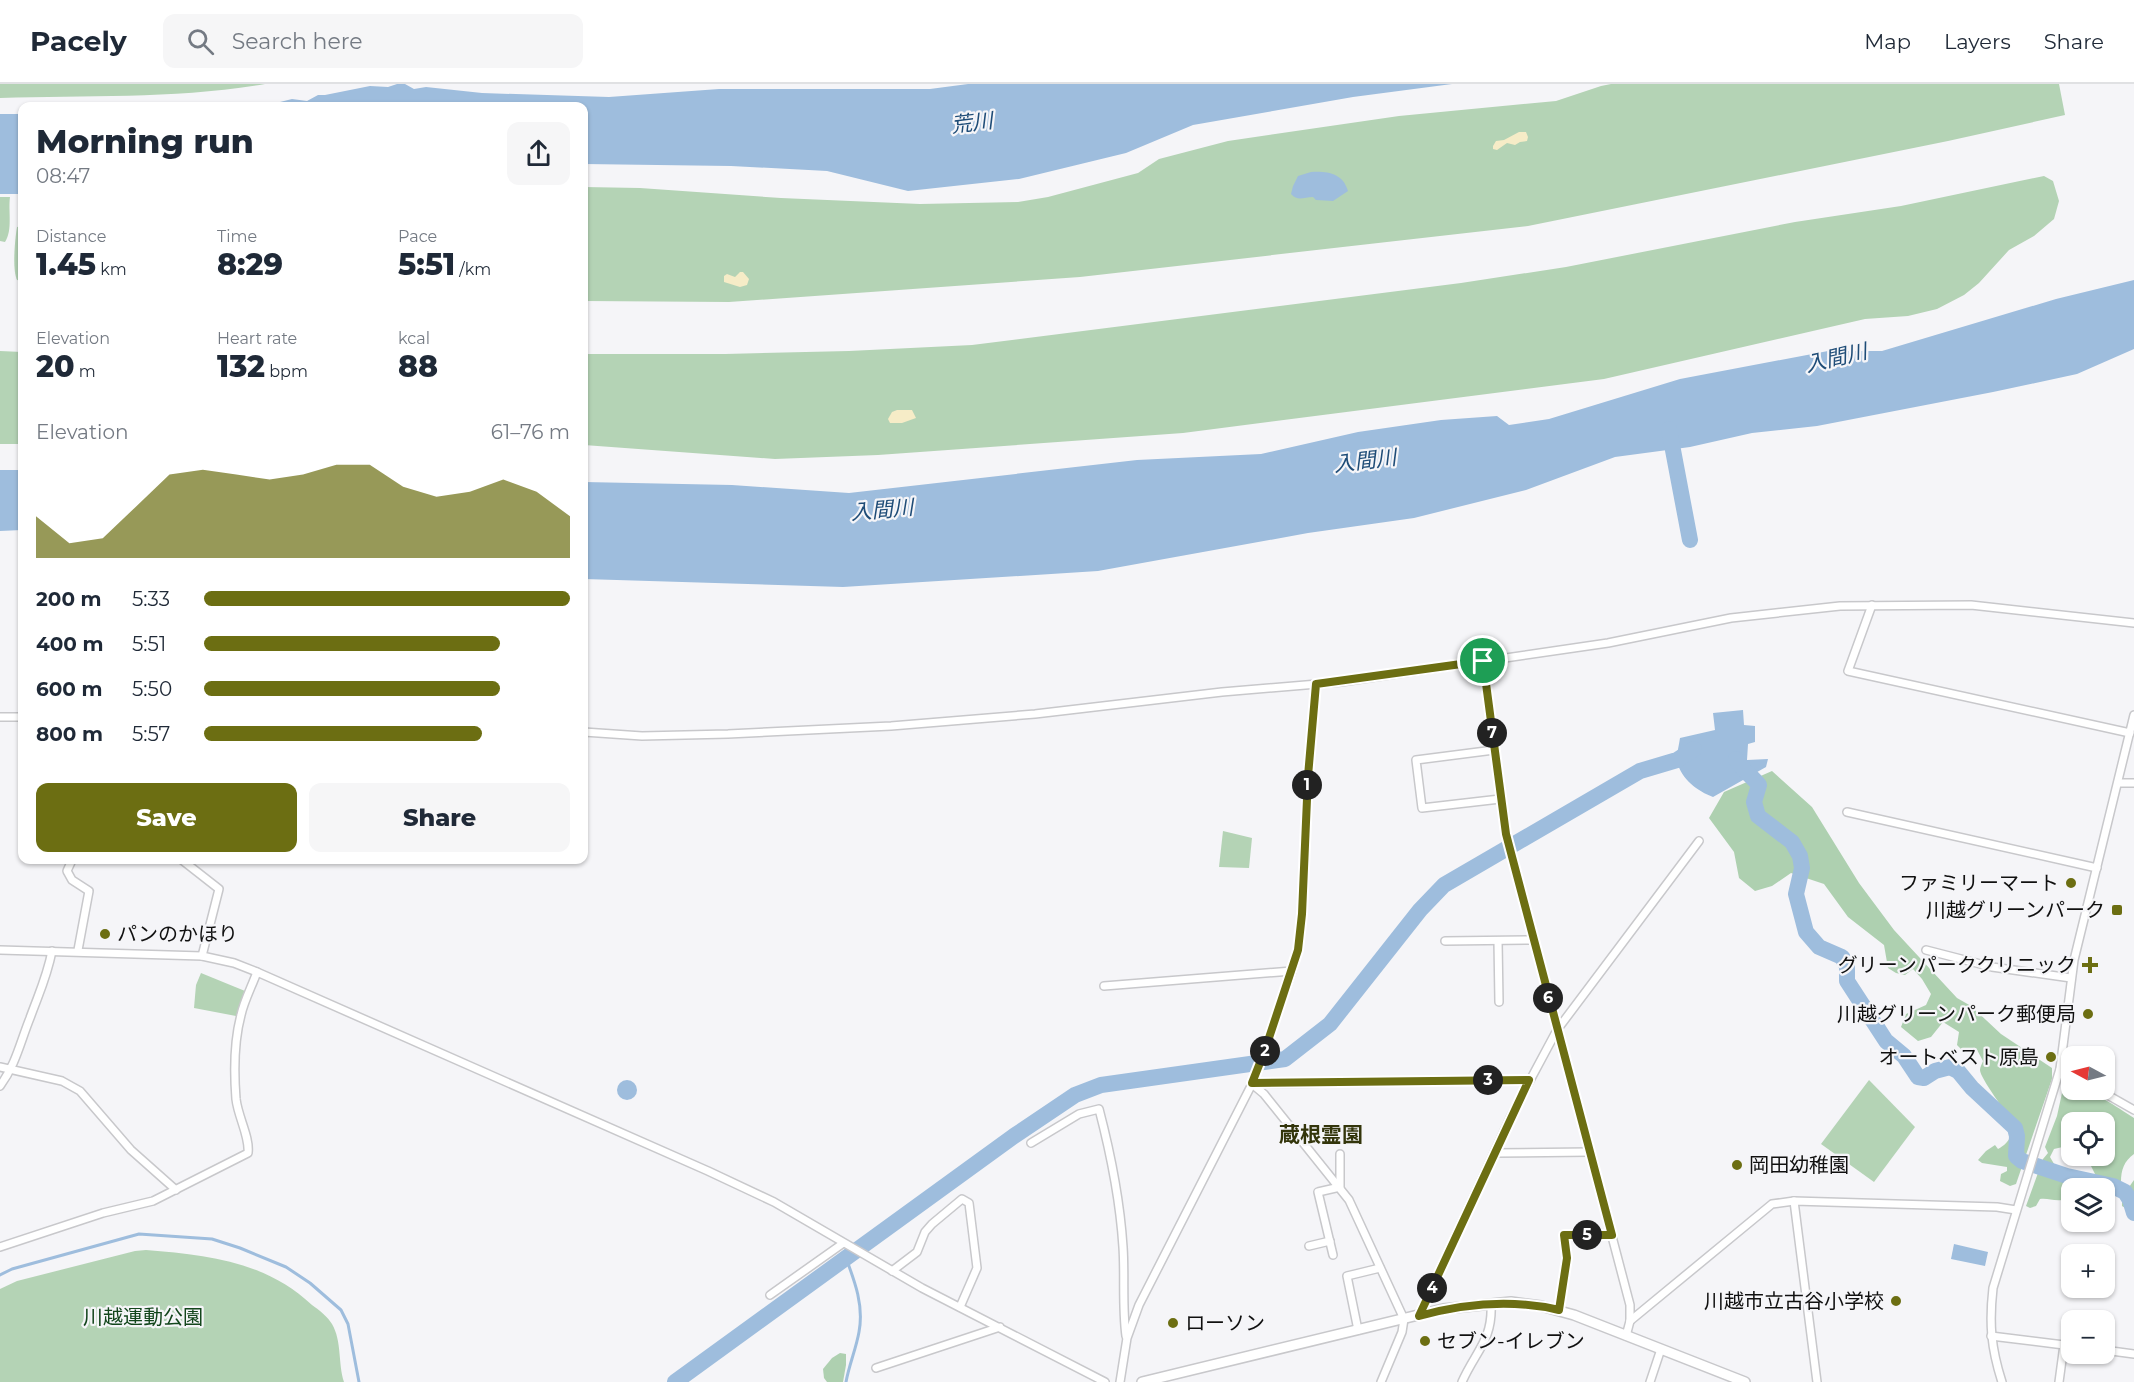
<!DOCTYPE html>
<html lang="en">
<head>
<meta charset="utf-8">
<style>
	:root { --surface:#fff; --page:#f6f6f7; --text:#1f2937; --muted:#747a83; --line:#e0e1e3; --accent:#6c6e12 }
	body { margin:0; font-family:Montserrat,"Noto Sans JP",sans-serif; background:var(--page); color:var(--text); height:100vh; display:flex; flex-direction:column; font-size:22px; white-space:nowrap }
	* { box-sizing:border-box; margin:0 }
	p { font-size:20px; color:var(--muted) }
	.icon { flex:none; width:33px; height:33px; fill:none; stroke:currentColor; stroke-width:2; stroke-linecap:round; stroke-linejoin:round }
	.map { position:relative; flex:1; overflow:hidden }
	.side { position:absolute; left:18px; top:18px; width:570px; height:762px; display:flex; flex-direction:column; background:var(--surface); border-radius:12px; box-shadow:0 2px 4px #0004 }
	.side>* { flex:none }
	.needle { width:39px; rotate:277deg }
	.tools { position:absolute; left:2061px; top:962px; display:grid; gap:12px }
	.tools a { display:grid; place-items:center; width:54px; height:54px; border-radius:12px; background:var(--surface); box-shadow:0 2px 4px #0004; font-size:30px }
	.pin { position:absolute; display:grid; place-items:center; width:51px; height:51px; color:#fff; margin:-26px; border:3px solid #fff; border-radius:50%; box-shadow:0 2px 6px #0007 }
	.km { position:absolute; width:30px; height:30px; margin:-15px; border-radius:50%; background:#222; color:#fff; font-size:16px; line-height:30px; text-align:center }
	.round { display:grid; place-items:center; flex:none; width:63px; height:63px; border-radius:12px; background:var(--page) }
	.headline { display:flex; align-items:center; justify-content:space-between; height:102px; padding:0 18px }
	h1 { font-size:33px; font-weight:800; line-height:45px }
	.figures { display:grid; grid-template-columns:repeat(3,1fr); gap:9px; height:102px; padding:6px 18px }
	.figures div { display:grid; align-content:center }
	.figures b { font-size:30px; font-weight:800 }
	.figures small { font-size:16px; font-weight:400 }
	.figures p { font-size:16px }
	.chart { height:168px; padding:12px 18px }
	.chart p { display:flex; justify-content:space-between }
	.chart svg { width:100%; height:108px; margin-top:6px; fill:var(--accent); opacity:.7 }
	.cta { display:flex; gap:12px; margin-top:auto; padding:12px 18px }
	.cta a { flex:1; height:69px; border-radius:12px; background:var(--accent); color:#fff; font-size:24px; font-weight:800; line-height:69px; text-align:center }
	.cta a+a { background:var(--page); color:var(--text) }
	ul { padding:0 18px; list-style:none; font-size:20px }
	li { display:grid; grid-template-columns:96px 72px 1fr; align-items:center; height:45px }
	li i { height:15px; border-radius:8px; background:var(--accent) }
	header { display:flex; align-items:center; gap:36px; box-sizing:border-box; height:84px; padding:0 30px; background:var(--surface); border-bottom:2px solid var(--line) }
	header strong { font-size:28px }
	nav { display:flex; gap:33px; margin-inline-start:auto; font-size:21px }
	.search { width:420px; height:54px; background:var(--page); display:flex; align-items:center; gap:15px; box-sizing:border-box; padding:0 21px; border-radius:12px; color:var(--muted); font-size:22px }
	.map>svg:first-child { display:block }
	.green { fill:#b4d3b5 }
	.forest { fill:#aed0b0 }
	.sand { fill:#f6ecc7 }
	.water { fill:#9ebddd }
	.lines { fill:none; stroke-linecap:round; stroke-linejoin:round }
	.stream { stroke:#9ebddd; stroke-width:3 }
	.river { stroke:#9ebddd; stroke-width:16 }
	.minor-casing { stroke:#c8c8cb; stroke-width:10 }
	.tertiary-casing { stroke:#c8c8cb; stroke-width:12 }
	.minor { stroke:#fff; stroke-width:7 }
	.tertiary { stroke:#fff; stroke-width:9 }
	.route-casing { stroke:#fff; stroke-width:12 }
	.route { stroke:#6c6e12; stroke-width:8 }
	.poi-dot { fill:#6c6e12; stroke:#f5f5f8; stroke-width:2 }
	.labels { text-anchor:middle; stroke-width:4.5; stroke-linejoin:round; paint-order:stroke }
	.poi-label { font-size:20px; fill:#101010; stroke:#f5f5f8; text-anchor:end }
	.park-label { font-size:20px; fill:#13461c; stroke:#f5f5f8 }
	.water-label { font-size:21px; font-style:italic; fill:#1e4c77; stroke:#f5f5f8 }
	.neighbourhood-label { font-size:21px; font-weight:bold; fill:#33350b; stroke:#f5f5f8 }
</style>
</head>
<body>
<header>
<strong>Pacely</strong>
<div class="search"><svg class="icon" aria-label="search" viewBox="0 0 24 24"><circle cx="10" cy="10" r="6"/><path d="M15 15l6 6"/></svg>Search here</div>
<nav><a>Map</a><a>Layers</a><a>Share</a></nav>
</header>
<div class="map">
<svg width="2134" height="1298" viewBox="0 0 2134 1298">
	<rect width="100%" height="100%" fill="#f5f5f8"/>
	<g class="green">
		<path d="M0,0H265C178,15 88,11 0,14Z"/>
		<polygon points="1611,0 2059,0 2065,31 1948,57 1528,142 1080,193 729,218 584,217 584,103 640,104 781,114 920,120 1018,118 1048,113 1138,89 1159,75 1228,57 1399,32 1556,17 1601,2"/>
		<polygon points="2044,92 2053,97 2059,117 2054,135 2034,152 2009,166 1979,199 1964,211 1937,225 1908,232 1865,235 1604,295 1183,349 878,371 775,375 584,361 584,270 725,270 849,267 972,261 1461,199 1566,183 1795,138 1901,122"/>
		<path d="M0,113H10C8,127 13,146 5,158L0,157Z"/>
		<path d="M22,142V197L17,196C12,185 15,155 17,143Z"/>
		<polygon points="0,267 22,268 22,360 0,360"/>
		<polygon points="1223,747 1252,754 1249,784 1219,783"/>
		<polygon points="201,889 245,907 236,932 194,924 196,901"/>
		<polygon points="1869,996 1915,1043 1874,1098 1821,1060"/>
		<path d="M146,1166C207,1171 265,1177 312,1221C319,1226 328,1233 332,1240C342,1257 338,1280 344,1298H0V1205L17,1197L135,1167Z"/>
	</g>
	<g class="forest">
		<path d="M1772,687L1812,723L1859,799L1894,846L1957,914L1971,922L2001,950L2052,984V995L2016,1100L2010,1102L2000,1097L2001,1090L2007,1087V1083L1982,1079L1978,1076L1986,1067L1995,1061L1998,1065C2011,1058 2012,1050 2013,1037C2007,1030 1980,994 1980,986C1980,983 1982,980 1983,977L1976,964L1964,968L1957,961L1959,948L1943,938L1931,953L1918,957L1901,943L1906,930L1926,921L1931,910L1922,895L1913,885L1905,891L1896,889L1888,884L1884,861L1848,833L1824,800L1791,789L1772,802L1755,807L1739,794L1734,768L1709,734L1724,708Z"/>
		<path d="M2071,1002L2072,1005C2094,1005 2116,1023 2134,1034V1070C2124,1077 2121,1086 2121,1098L2111,1100L2099,1098L2091,1082L2085,1077V1071H2104V1038H2072L2071,1049L2067,1051V1062L2054,1065L2050,1073L2057,1085L2066,1088L2067,1110L2062,1116C2053,1117 2048,1114 2040,1115L2036,1122L2030,1124L2026,1122L2043,1075L2048,1069L2045,1063L2057,1032L2062,1009Z"/>
		<polygon points="2134,1096 2134,1127 2130,1127 2122,1122 2122,1113"/>
		<polygon points="840,1269 846,1270 846,1281 843,1298 827,1298 824,1294 823,1285 832,1274"/>
	</g>
	<g class="sand">
		<polygon points="1519,48 1526,48 1528,53 1527,57 1520,58 1515,61 1507,59 1497,66 1493,65 1493,62 1496,57 1504,56"/>
		<polygon points="740,188 743,188 749,195 747,201 740,203 724,198 724,192 727,190 735,193"/>
		<polygon points="897,326 912,326 916,334 902,339 890,339 888,335 892,328"/>
	</g>
	<g class="water">
		<polygon points="397,0 405,0 414,5 426,3 482,9 609,13 719,5 930,5 968,0 1452,0 1353,13 1193,41 1126,69 1019,95 908,107 827,87 731,82 584,80 584,22 221,22 233,18 272,20 292,15 307,17 318,11 325,11 370,2 388,3"/>
		<rect x="0" y="30" width="22" height="80"/>
		<path d="M1311,88C1327,87 1343,89 1348,107L1333,117L1316,116L1313,113C1304,113 1298,118 1291,110L1293,102L1298,92Z"/>
		<polygon points="2134,196 2134,265 2077,290 1993,308 1817,342 1752,349 1690,363 1615,373 1526,406 1414,434 1308,449 1098,487 843,503 584,495 584,398 732,401 849,409 1137,376 1261,370 1358,348 1441,336 1497,332 1509,341 1549,335 1680,295 1828,267 1882,267 2056,215"/>
		<polygon points="0,386 22,386 22,446 0,447"/>
		<path d="M1743,626L1744,641L1755,642V658L1748,660L1747,676L1768,675L1766,683L1713,713C1697,707 1678,693 1677,674C1677,668 1679,661 1680,654L1715,646L1713,629Z"/>
		<circle cx="627" cy="1006" r="10"/>
		<polygon points="1954,1160 1988,1168 1985,1182 1951,1175"/>
	</g>
	<g class="lines">
		<g class="stream">
			<path d="M846,1174C855,1198 864,1222 859,1248C856,1265 849,1281 846,1298"/>
			<polyline points="0,1191 12,1185 139,1150 212,1155 240,1164 286,1183 310,1199 341,1226 348,1240 359,1298"/>
		</g>
		<g class="river">
			<polyline points="1669,345 1690,456"/>
			<path d="M1736,675C1741,685 1751,691 1759,701L1754,718L1758,732L1792,758L1800,772L1802,784L1796,810L1806,848L1819,863L1842,873L1847,882V897L1886,957L1904,972L1918,993L1924,994L1935,987L1950,983L1958,987L1972,1004L2015,1044L2017,1052L2016,1072L2022,1077L2067,1092L2113,1102L2125,1108L2130,1116L2134,1129"/>
			<polyline points="675,1298 1014,1052 1075,1011 1101,1001 1285,975 1330,940 1420,826 1444,801 1640,687 1677,676 1694,665"/>
		</g>
		<defs>
			<g id="minor">
				<polyline points="1872,521 1848,587 2130,649"/>
				<polyline points="1483,577 1506,749 1630,1221 1630,1237 1626,1252"/>
				<polyline points="0,633 22,633"/>
				<polyline points="584,648 642,652 728,650 891,642 1035,630 1222,608 1341,598 1608,559 1731,534 1840,522 1971,521 2134,539"/>
				<polyline points="1494,666 1416,676 1422,724 1500,715"/>
				<polyline points="2119,699 2134,699"/>
				<polyline points="1847,728 2097,784"/>
				<polyline points="72,776 67,787 72,796 89,807 78,866"/>
				<polyline points="182,776 219,805 202,872"/>
				<polyline points="1445,857 1533,856"/>
				<polyline points="1498,857 1499,918"/>
				<polyline points="0,866 202,872 234,879 257,888 708,1087 774,1118 922,1204 1105,1298"/>
				<polyline points="1926,866 1992,883 2071,894"/>
				<polyline points="1104,902 1292,887"/>
				<polyline points="0,983 62,997 80,1007 131,1066 176,1106"/>
				<polyline points="2060,985 2072,991"/>
				<polyline points="1252,1000 1264,1010 1349,1116 1404,1235 1402,1248 1381,1298"/>
				<polyline points="1252,1000 1529,996"/>
				<path d="M0,1002C16,980 20,959 30,934C39,909 47,893 52,867"/>
				<polyline points="2097,1005 2134,1026"/>
				<path d="M1031,1059L1079,1030L1099,1025C1111,1071 1120,1116 1123,1163C1125,1192 1122,1222 1126,1252"/>
				<polyline points="1495,1069 1590,1068"/>
				<polyline points="1794,1117 1817,1298"/>
				<polyline points="1309,1162 1330,1157"/>
				<path d="M0,1163L103,1129L153,1117L248,1069C250,1053 238,1033 236,1015C234,989 234,957 241,931C244,917 252,902 257,888"/>
				<polyline points="1333,1171 1318,1108 1340,1103 1340,1070"/>
				<polyline points="892,1187 917,1168 925,1148 932,1140 962,1115 969,1119 977,1184 960,1223"/>
				<polyline points="770,1211 842,1160"/>
				<polyline points="1559,1226 1567,1174 1564,1151 1612,1151"/>
				<polyline points="1419,1231 1511,1032 1557,946 1699,757"/>
				<polyline points="1630,1237 1772,1120 1794,1117 1997,1123 2016,1126"/>
				<polyline points="1358,1246 1347,1192 1380,1184"/>
				<polyline points="1991,1252 2072,1262"/>
				<polyline points="2104,1266 2134,1270"/>
				<polyline points="876,1284 1000,1243"/>
				<polyline points="1120,1298 1127,1254 1139,1221 1252,1000 1292,887 1298,866 1302,830 1308,692 1316,600"/>
				<path d="M1462,1298C1475,1268 1493,1256 1491,1220"/>
				<polyline points="1650,1298 1661,1265"/>
				<path d="M2002,1298C1991,1264 1989,1239 1993,1204L2060,985L2074,876L2134,631"/>
				<polyline points="2059,1298 2064,1261"/>
			</g>
			<polyline id="tertiary" points="1142,1298 1443,1225 1511,1218 1541,1222 1574,1231 1745,1298"/>
		</defs>
		<use href="#minor" class="minor-casing"/>
		<use href="#tertiary" class="tertiary-casing"/>
		<use href="#minor" class="minor"/>
		<use href="#tertiary" class="tertiary"/>
	</g>
	<g class="lines">
		<defs>
			<path id="route" d="M1483,577L1506,750L1612,1151H1564L1567,1174L1559,1226C1512,1215 1466,1219 1419,1232L1529,996L1252,999L1265,966L1298,866L1302,830L1308,692L1316,600Z"/>
		</defs>
		<use href="#route" class="route-casing"/>
		<use href="#route" class="route"/>
	</g>
	<g class="poi-dot">
		<circle cx="2071" cy="799" r="6"/>
		<rect x="2111" y="820" width="12" height="12" rx="3"/>
		<circle cx="105" cy="850" r="6"/>
		<path d="M2087 872h6v6h6v6h-6v6h-6v-6h-6v-6h6z"/>
		<circle cx="2088" cy="930" r="6"/>
		<circle cx="2051" cy="973" r="6"/>
		<circle cx="1737" cy="1081" r="6"/>
		<circle cx="1896" cy="1217" r="6"/>
		<circle cx="1173" cy="1239" r="6"/>
		<circle cx="1425" cy="1257" r="6"/>
	</g>
	<g class="labels">
		<g class="poi-label">
			<text x="2059" y="806">ファミリーマート</text>
			<text x="2105" y="833">川越グリーンパーク</text>
			<text x="117" y="857" text-anchor="start">パンのかほり</text>
			<text x="2076" y="888">グリーンパーククリニック</text>
			<text x="2076" y="937">川越グリーンパーク郵便局</text>
			<text x="2039" y="980">オートベスト原島</text>
			<text x="1749" y="1088" text-anchor="start">岡田幼稚園</text>
			<text x="1884" y="1224">川越市立古谷小学校</text>
			<text x="1185" y="1246" text-anchor="start">ローソン</text>
			<text x="1437" y="1264" text-anchor="start">セブン-イレブン</text>
		</g>
		<g class="park-label">
			<text x="143" y="1240">川越運動公園</text>
		</g>
		<g class="water-label">
			<text transform="translate(972 39) rotate(-7)" y="7">荒川</text>
			<text transform="translate(1836 274) rotate(-13)" y="7">入間川</text>
			<text transform="translate(1365 377) rotate(-7)" y="7">入間川</text>
			<text transform="translate(882 426) rotate(-5)" y="7">入間川</text>
		</g>
		<g class="neighbourhood-label">
			<text x="1321" y="1058">蔵根霊園</text>
		</g>
	</g>
</svg>
<div class="tools">
<a><svg class="needle" viewBox="-14 -14 28 28"><path d="M0-13l5 13h-10z" fill="#e53935"/><path d="M0 13l5-13h-10z" fill="#747a83"/></svg></a>
<a><svg class="icon" aria-label="locate" viewBox="0 0 24 24"><circle cx="12" cy="12" r="6"/><path d="M12 2v4M12 18v4M2 12h4M18 12h4"/></svg></a>
<a><svg class="icon" aria-label="layers" viewBox="0 0 24 24"><path d="M12 4l9 5-9 5-9-5zM3 14l9 5 9-5"/></svg></a>
<a>+</a>
<a>−</a>
</div>
<div class="pin" style="left:1483px;top:577px;background:#1e9e55"><svg class="icon" aria-label="arrive" viewBox="0 0 24 24"><path d="M6 21V4h12l-3 4 3 4H6"/></svg></div>
<b class="km" style="left:1307px;top:701px">1</b>
<b class="km" style="left:1265px;top:967px">2</b>
<b class="km" style="left:1488px;top:996px">3</b>
<b class="km" style="left:1432px;top:1204px">4</b>
<b class="km" style="left:1587px;top:1151px">5</b>
<b class="km" style="left:1548px;top:914px">6</b>
<b class="km" style="left:1492px;top:649px">7</b>
<section class="side">
<div class="headline"><div><h1>Morning run</h1><p>08:47</p></div><a class="round"><svg class="icon" aria-label="share" viewBox="0 0 24 24"><path d="M12 15V3M7 8l5-5 5 5M5 13v7h14v-7"/></svg></a></div>
<div class="figures">
<div><p>Distance</p><b>1.45<small> km</small></b></div>
<div><p>Time</p><b>8:29</b></div>
<div><p>Pace</p><b>5:51<small> /km</small></b></div>
</div>
<div class="figures">
<div><p>Elevation</p><b>20<small> m</small></b></div>
<div><p>Heart rate</p><b>132<small> bpm</small></b></div>
<div><p>kcal</p><b>88</b></div>
</div>
<div class="chart"><p><span>Elevation</span>61–76 m</p>
<svg viewBox="0 0 160 44" preserveAspectRatio="none"><path d="M0 44V27L10 38L20 36L30 23L40 10L50 8L60 10L70 12L80 10L90 6L100 6L110 15L120 19L130 17L140 12L150 17L160 27V44z"/></svg>
</div>
<ul>
<li><b>200 m</b>5:33<i style="width:100%"></i></li>
<li><b>400 m</b>5:51<i style="width:81%"></i></li>
<li><b>600 m</b>5:50<i style="width:81%"></i></li>
<li><b>800 m</b>5:57<i style="width:76%"></i></li>
</ul>
<div class="cta"><a>Save</a><a>Share</a></div>
</section>
</div>
</body>
</html>
